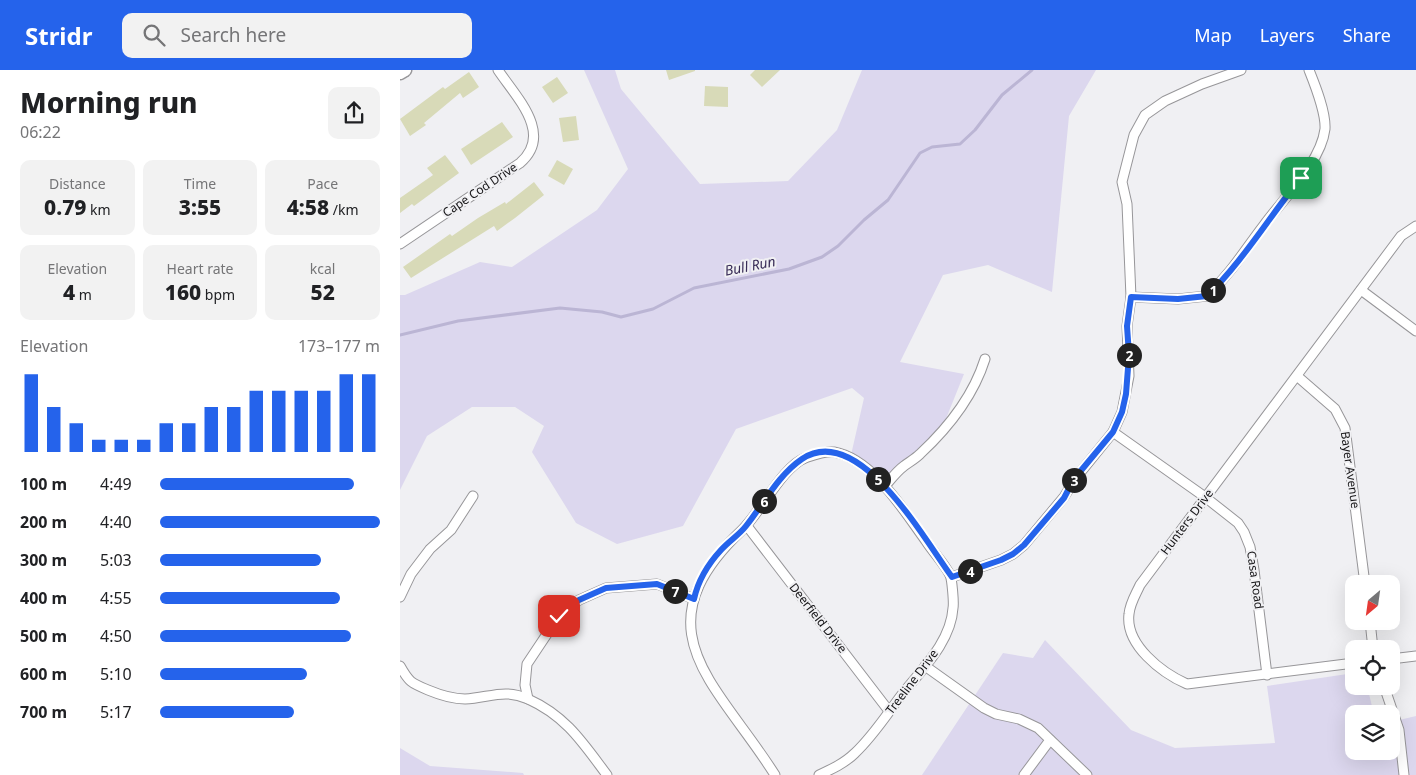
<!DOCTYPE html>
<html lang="en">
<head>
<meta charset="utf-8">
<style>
	:root { --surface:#fff; --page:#f2f2f2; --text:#202124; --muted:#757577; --accent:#2563eb }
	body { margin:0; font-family:"Noto Sans",sans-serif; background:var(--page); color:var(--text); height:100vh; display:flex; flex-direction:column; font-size:19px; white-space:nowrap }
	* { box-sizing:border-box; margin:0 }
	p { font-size:16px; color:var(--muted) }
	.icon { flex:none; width:28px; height:28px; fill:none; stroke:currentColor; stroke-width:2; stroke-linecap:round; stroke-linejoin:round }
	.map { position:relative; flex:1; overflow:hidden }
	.panel { display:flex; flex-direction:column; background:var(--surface); width:400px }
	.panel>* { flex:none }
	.needle { width:32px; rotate:209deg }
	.controls { position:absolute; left:945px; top:505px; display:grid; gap:10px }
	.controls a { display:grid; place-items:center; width:55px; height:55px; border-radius:10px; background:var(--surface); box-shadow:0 5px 20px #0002; font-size:25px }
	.pin { position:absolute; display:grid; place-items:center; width:42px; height:42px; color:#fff; margin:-21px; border-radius:10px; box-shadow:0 2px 8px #0006 }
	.km { position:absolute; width:25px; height:25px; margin:-12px; border-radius:50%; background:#222; color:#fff; font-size:14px; line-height:25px; text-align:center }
	.round { display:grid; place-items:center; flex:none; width:52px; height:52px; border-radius:10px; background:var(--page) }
	.headline { display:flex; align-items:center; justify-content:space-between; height:85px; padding:0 20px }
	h1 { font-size:28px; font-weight:800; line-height:38px }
	.metrics { display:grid; grid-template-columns:repeat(3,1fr); gap:8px; height:85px; padding:5px 20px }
	.metrics div { display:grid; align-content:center; border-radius:10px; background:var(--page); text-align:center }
	.metrics b { font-size:21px; font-weight:800 }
	.metrics small { font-size:14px; font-weight:400 }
	.metrics p { font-size:14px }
	.chart { height:140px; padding:10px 20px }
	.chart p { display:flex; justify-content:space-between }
	.chart svg { width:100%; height:90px; margin-top:5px; stroke:var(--accent); stroke-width:6 }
	ul { padding:0 20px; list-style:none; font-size:16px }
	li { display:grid; grid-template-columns:80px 60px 1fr; align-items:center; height:38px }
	li i { height:12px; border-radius:6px; background:var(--accent) }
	header { display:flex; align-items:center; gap:30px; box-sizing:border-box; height:70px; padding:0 25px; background:var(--accent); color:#fff }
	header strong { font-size:24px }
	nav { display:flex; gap:28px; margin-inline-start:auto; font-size:18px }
	.search { width:350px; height:45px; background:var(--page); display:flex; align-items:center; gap:12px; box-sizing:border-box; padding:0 18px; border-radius:10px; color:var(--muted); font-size:19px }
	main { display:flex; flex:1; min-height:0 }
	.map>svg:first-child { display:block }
	.green { fill:#dcd7ee }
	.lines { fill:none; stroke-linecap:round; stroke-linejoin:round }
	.stream { stroke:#bbb5d4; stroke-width:3 }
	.building { fill:#d8dab8 }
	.street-casing { stroke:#979699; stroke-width:11 }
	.secondary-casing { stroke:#979699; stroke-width:15 }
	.street { stroke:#fff; stroke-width:9 }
	.secondary { stroke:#fff; stroke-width:12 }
	.route-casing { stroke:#fff; stroke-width:10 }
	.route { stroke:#2563eb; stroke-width:6 }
	.labels { text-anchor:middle; stroke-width:4; stroke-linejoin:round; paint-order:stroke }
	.street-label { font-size:12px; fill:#161517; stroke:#f0f0f3 }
	.water-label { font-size:14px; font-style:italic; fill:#382c57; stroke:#f0f0f3 }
</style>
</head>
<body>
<header>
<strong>Stridr</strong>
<div class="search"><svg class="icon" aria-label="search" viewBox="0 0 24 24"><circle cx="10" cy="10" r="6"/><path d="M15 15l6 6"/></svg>Search here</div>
<nav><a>Map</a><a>Layers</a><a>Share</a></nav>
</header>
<main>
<section class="panel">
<div class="headline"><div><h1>Morning run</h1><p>06:22</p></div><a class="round"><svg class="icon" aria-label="share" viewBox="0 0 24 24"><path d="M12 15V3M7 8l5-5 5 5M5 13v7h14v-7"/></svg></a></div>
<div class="metrics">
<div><p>Distance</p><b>0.79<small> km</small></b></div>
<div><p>Time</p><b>3:55</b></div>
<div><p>Pace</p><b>4:58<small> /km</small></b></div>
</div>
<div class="metrics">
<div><p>Elevation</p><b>4<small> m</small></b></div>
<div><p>Heart rate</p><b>160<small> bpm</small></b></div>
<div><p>kcal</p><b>52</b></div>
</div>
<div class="chart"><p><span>Elevation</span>173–177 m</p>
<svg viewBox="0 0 160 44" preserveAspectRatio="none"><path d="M5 44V6M15 44V22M25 44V30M35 44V38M45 44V38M55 44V38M65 44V30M75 44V30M85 44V22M95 44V22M105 44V14M115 44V14M125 44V14M135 44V14M145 44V6M155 44V6"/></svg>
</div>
<ul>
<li><b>100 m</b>4:49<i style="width:88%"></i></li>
<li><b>200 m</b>4:40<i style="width:100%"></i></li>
<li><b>300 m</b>5:03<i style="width:73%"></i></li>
<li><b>400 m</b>4:55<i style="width:82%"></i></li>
<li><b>500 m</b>4:50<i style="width:87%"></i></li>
<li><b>600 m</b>5:10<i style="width:67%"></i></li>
<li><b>700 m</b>5:17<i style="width:61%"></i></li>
</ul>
</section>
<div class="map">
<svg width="1016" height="705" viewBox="0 0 1016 705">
	<rect width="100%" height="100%" fill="#f0f0f3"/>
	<g class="green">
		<polygon points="184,0 215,0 221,19 300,114 388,111 437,60 462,0 696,0 669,46 652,222 588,195 543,205 500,292 564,304 537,371 487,412 451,385 464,328 452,318 336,359 283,456 217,474 176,453 132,382 144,356 115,337 72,337 27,366 0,420 0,225 5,225 80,192 112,197 197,140 228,99"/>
		<polygon points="645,570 731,660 775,678 875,673 867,616 954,603 954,616 967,616 974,644 954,644 954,681 991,681 991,652 1016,646 1016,705 522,705 603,583 633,588"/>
		<polygon points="0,678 30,696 123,703 124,705 0,705"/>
	</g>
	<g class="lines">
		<polyline class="stream" points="0,265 58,251 160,238 202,242 221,247 253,239 294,218 389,199 422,187 438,176 464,150 488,130 520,83 532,77 560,74 575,60 602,25 632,0"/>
	</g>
	<g class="building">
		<polygon points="266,0 295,0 295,1 269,10"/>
		<polygon points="355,0 380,0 362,17 350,5"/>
		<polygon points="69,2 79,17 63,28 60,23 24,53 26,55 10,66 0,49 43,17 45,19"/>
		<polygon points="157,7 168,23 153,33 142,17"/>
		<polygon points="305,16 328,17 328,37 304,36"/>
		<polygon points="176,46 179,70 163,72 159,48"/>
		<polygon points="102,52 113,67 71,95 61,79"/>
		<polygon points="45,85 59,103 14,136 12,134 0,143 0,128 33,105 27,98"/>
		<polygon points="157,90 173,99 164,115 148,106"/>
		<polygon points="134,112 144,125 115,148 97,161 94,156 11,208 3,197 50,164 52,166 78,148 105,132 106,134"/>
	</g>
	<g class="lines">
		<defs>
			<g id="street">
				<path d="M0,174L120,93C154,64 116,27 98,0"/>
				<polyline points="961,220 1016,261"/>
				<path d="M731,227L778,229L807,226C832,202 844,181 864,155C884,128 921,92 925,59C926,42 915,15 909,0"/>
				<polyline points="897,306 935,339 945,358 965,514"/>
				<polyline points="713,362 805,427 838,453 844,462 850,477 854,500 867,605"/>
				<path d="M485,416C491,409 497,401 504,396C509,392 515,389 520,384C548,358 573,327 585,289"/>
				<polyline points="347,456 489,641"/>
				<polyline points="552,507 601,490 613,484 624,475 664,427 675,409 713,362 722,342 729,306 727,256 731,227 727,134 722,112 734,65 745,45 765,31 802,14 841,0"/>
				<polyline points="0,527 11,504 30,479 51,460 73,426"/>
				<polyline points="970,551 973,579"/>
				<polyline points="991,589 1016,586"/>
				<path d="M954,593L787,614C762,603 725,575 729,544C730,533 736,524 740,515L1001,166L1016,156"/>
				<path d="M0,596C9,612 11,613 28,620C40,625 51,629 65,629C89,628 104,618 128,629C166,646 183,673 207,705"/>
				<polyline points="525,596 584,638 596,644 619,649 638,658 687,705"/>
				<polyline points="984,616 999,660 1004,705"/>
				<polyline points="128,629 125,615 127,594 159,546 179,530 206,518 257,514 294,529"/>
				<path d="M375,705C318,614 236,560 342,460C360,443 383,396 405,388C414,385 425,381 434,382C473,389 504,441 526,471C533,482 544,493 550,505C552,509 554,533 553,538C551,573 519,602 500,627C485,647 473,666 455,683C445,693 432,699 419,705"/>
				<polyline points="624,705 650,670"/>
			</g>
			<polyline id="secondary" points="0,3 5,0"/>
		</defs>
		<use href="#street" class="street-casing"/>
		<use href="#secondary" class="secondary-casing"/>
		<use href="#street" class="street"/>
		<use href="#secondary" class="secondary"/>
	</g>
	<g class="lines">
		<defs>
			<path id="route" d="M159,546L179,530L206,518L257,514L294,529C298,511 309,493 321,480C329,471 339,465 346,456C363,435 378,405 402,389C459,351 525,471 552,507L601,490L613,484L624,475L664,428L674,409L713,362L722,342L726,324L729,285L727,256L731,227L778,229L807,226C843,191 869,147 901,108"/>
		</defs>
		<use href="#route" class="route-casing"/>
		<use href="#route" class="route"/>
	</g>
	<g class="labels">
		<g class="street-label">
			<text transform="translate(80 120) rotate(-34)" y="4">Cape Cod Drive</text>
			<text transform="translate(950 400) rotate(82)" y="4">Bayer Avenue</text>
			<text transform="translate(787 452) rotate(-53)" y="4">Hunters Drive</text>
			<text transform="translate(855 510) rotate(82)" y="4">Casa Road</text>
			<text transform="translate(418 548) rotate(52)" y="4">Deerfield Drive</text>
			<text transform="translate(512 612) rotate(-53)" y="4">Treeline Drive</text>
		</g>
		<g class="water-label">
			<text transform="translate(350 196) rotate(-11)" y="5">Bull Run</text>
		</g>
	</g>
</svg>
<div class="controls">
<a><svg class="needle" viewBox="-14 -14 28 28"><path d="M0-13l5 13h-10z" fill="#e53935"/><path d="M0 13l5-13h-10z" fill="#757577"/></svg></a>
<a><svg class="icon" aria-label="locate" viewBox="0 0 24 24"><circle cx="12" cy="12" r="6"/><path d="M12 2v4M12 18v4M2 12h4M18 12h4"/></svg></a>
<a><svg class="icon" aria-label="layers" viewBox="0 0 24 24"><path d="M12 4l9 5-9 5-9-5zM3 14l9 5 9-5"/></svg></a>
</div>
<div class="pin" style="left:901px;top:108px;background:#1e9e55"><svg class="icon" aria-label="arrive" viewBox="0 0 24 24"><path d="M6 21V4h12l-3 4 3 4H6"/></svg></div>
<div class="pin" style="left:159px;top:546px;background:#d93025"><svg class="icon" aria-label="check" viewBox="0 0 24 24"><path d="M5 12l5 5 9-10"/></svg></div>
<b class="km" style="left:813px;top:220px">1</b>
<b class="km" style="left:729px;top:285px">2</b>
<b class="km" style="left:674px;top:410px">3</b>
<b class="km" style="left:570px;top:501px">4</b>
<b class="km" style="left:478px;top:409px">5</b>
<b class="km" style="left:364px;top:431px">6</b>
<b class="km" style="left:275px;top:521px">7</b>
</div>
</main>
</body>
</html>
